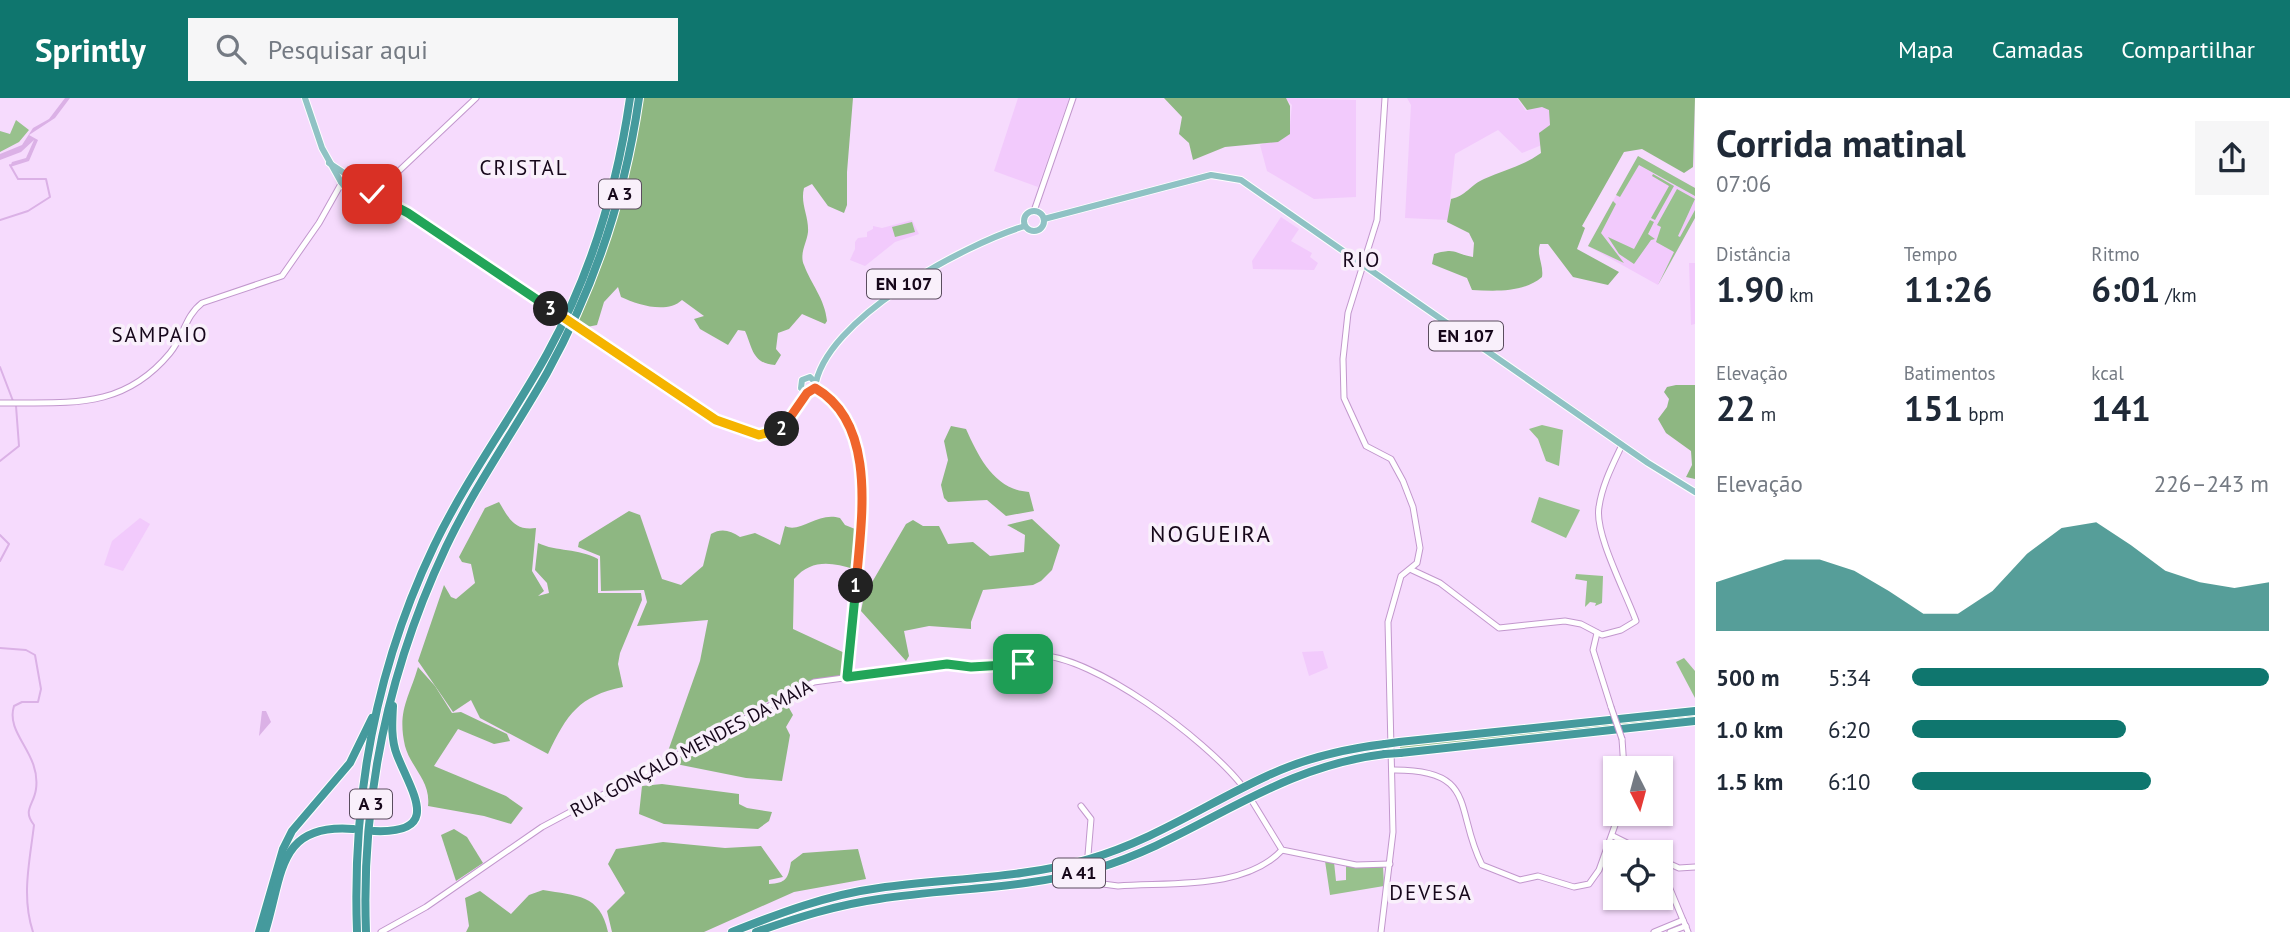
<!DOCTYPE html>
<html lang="pt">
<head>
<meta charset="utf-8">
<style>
	:root { --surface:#fff; --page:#f6f6f7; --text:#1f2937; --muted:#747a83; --accent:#0f766e }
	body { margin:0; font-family:"PT Sans",sans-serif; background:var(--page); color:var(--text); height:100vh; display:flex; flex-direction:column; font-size:26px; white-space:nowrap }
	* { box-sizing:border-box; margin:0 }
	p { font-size:23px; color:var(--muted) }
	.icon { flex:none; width:38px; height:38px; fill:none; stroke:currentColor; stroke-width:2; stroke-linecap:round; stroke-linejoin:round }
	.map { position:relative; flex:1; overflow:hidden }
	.drawer { display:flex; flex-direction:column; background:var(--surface); width:595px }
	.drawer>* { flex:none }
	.needle { width:46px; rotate:174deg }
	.controls { position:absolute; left:1603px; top:658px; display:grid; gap:14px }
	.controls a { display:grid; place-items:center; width:70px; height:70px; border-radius:0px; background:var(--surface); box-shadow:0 2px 5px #0004; font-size:35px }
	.pin { position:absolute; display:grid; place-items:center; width:60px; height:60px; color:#fff; margin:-30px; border-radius:14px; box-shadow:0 4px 10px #0006 }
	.km { position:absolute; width:35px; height:35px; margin:-18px; border-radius:50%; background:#222; color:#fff; font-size:19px; line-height:35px; text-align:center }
	.round { display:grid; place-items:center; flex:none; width:74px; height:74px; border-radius:0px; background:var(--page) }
	.summary { display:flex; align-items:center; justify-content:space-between; height:119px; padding:0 21px }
	h1 { font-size:38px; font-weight:800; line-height:52px }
	.metrics { display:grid; grid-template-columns:repeat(3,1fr); gap:10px; height:119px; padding:7px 21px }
	.metrics div { display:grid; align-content:center }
	.metrics b { font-size:35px; font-weight:800 }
	.metrics small { font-size:19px; font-weight:400 }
	.metrics p { font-size:19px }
	.chart { height:196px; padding:14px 21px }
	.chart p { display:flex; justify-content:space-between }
	.chart svg { width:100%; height:126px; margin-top:7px; fill:var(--accent); opacity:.7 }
	ul { padding:0 21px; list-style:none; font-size:23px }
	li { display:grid; grid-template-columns:112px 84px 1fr; align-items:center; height:52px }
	li i { height:18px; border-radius:9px; background:var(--accent) }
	header { display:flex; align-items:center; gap:42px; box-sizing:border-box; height:98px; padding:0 35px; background:var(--accent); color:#fff }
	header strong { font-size:33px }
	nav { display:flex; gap:38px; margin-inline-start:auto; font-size:24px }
	.search { width:490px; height:63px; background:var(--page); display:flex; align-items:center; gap:18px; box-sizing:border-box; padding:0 24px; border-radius:0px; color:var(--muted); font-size:26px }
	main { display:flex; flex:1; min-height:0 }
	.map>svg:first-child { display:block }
	.built { fill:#f2cafc }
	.green { fill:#98c18d }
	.forest { fill:#8eb782 }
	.water { fill:#dbb1e6 }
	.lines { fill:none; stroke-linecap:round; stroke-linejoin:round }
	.stream { stroke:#dbb1e6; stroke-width:2 }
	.secondary-casing { stroke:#c297cd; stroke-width:7 }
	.primary-casing { stroke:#fff; stroke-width:8 }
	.highway-casing { stroke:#fff; stroke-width:10 }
	.secondary { stroke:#fff; stroke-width:5 }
	.primary { stroke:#8fc2c4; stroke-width:6 }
	.highway { stroke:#459a9d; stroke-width:8 }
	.secondary-bridge-casing { stroke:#c297cd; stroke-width:7; stroke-linecap:butt }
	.primary-bridge-casing { stroke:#fff; stroke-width:8; stroke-linecap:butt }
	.highway-bridge-casing { stroke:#fff; stroke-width:10; stroke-linecap:butt }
	.secondary-bridge { stroke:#fff; stroke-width:5 }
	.primary-bridge { stroke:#8fc2c4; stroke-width:6 }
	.highway-bridge { stroke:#459a9d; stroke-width:8 }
	.split-1-casing { stroke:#fff; stroke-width:14 }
	.split-2-casing { stroke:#fff; stroke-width:14 }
	.split-3-casing { stroke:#fff; stroke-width:14 }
	.split-4-casing { stroke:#fff; stroke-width:14 }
	.split-1 { stroke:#22a559; stroke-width:9 }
	.split-2 { stroke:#f0652b; stroke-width:9 }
	.split-3 { stroke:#f5b400; stroke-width:9 }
	.split-4 { stroke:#22a559; stroke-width:9 }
	.labels { text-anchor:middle; stroke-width:7; stroke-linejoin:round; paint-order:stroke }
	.shield { fill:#f9f0fb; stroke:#5a4d5e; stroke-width:2 }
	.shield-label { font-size:18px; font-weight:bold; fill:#16071a }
	.street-label { font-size:19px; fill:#16071a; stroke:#f9f0fb }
	.neighbourhood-label { font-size:21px; letter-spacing:2px; fill:#16071a; stroke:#f9f0fb }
	.quarter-label { font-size:23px; letter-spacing:2px; fill:#16071a; stroke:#f9f0fb }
</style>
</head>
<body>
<header>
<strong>Sprintly</strong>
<div class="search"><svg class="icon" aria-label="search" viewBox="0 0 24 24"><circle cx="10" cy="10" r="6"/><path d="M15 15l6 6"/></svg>Pesquisar aqui</div>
<nav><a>Mapa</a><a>Camadas</a><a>Compartilhar</a></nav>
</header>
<main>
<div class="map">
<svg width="1695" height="834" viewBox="0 0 1695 834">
	<rect width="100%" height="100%" fill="#f6dbfd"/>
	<g class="built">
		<polygon points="1018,0 1069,0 1038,89 994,73"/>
		<polygon points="1285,0 1356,2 1356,99 1314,101 1267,73 1260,47 1289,37 1292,7"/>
		<polygon points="1407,0 1517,0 1526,13 1549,4 1564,38 1522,55 1498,32 1455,56 1448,122 1405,120 1411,7"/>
		<polygon points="1638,58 1695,90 1695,120 1658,187 1588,148"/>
		<polygon points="1281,119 1299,131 1291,143 1312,155 1310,159 1318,165 1314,172 1253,171 1252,163"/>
		<polygon points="912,122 919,136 895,144 865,168 850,162 855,151 855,144 858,140 867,139 867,134 873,131 873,128 882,130"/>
		<polygon points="1689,165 1695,165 1695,226 1691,227"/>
		<polygon points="140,420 150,426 123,473 104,467 112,443"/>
		<polygon points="1323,553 1328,570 1309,578 1302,554"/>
	</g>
	<g class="green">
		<polygon points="16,22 29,32 19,44 0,54 0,33 10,36"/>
		<polygon points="1638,58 1695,90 1695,98 1639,67 1620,99 1616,97"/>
		<polygon points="1653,76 1674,88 1655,122 1651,120 1669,88 1652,78"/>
		<polygon points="1677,91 1695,101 1678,138 1680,139 1695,112 1695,120 1658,187 1674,154 1656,144 1661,129 1657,127"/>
		<polygon points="1613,103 1616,106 1601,135 1624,165 1588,148"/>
		<polygon points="1650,122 1654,124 1648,136 1655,141 1651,142 1634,166 1619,156 1608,139 1634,151"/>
		<polygon points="912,124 915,134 895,139 892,129"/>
		<polygon points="1542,327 1563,332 1559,368 1546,363 1538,341 1529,331"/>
		<polygon points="1539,399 1580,412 1566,440 1531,424"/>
		<polygon points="1576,476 1603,478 1602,505 1595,508 1596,505 1590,504 1585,509 1587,483 1575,481"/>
		<polygon points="1684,560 1695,573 1695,600 1676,564"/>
		<polygon points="1692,616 1695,620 1400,651 1400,647"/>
		<polygon points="1325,763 1334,764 1336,783 1346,782 1346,767 1383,768 1384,788 1330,797"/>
	</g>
	<g class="forest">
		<path d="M642,0H853L847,74V107L844,115L828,108L812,86L804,90C800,106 809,118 808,134C807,144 799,156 804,167C811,186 825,201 827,223L825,226L802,216L789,231L778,235L776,251L781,257L775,267C752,266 752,248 745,233L738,232L728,247L700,231L694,221L704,218L682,202C667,216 638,207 621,199L618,189L604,204L597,227L587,229L578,223C612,151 630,78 642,0Z"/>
		<polygon points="1164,0 1286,0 1290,8 1290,36 1278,44 1225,49 1193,62 1189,45 1179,36 1182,19"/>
		<path d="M1518,0H1695L1693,69L1684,75L1642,51L1624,54L1582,128L1585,130L1577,151L1619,174L1608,187L1573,179L1548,146H1540C1536,157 1544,167 1542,179C1523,195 1495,193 1472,192L1467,180L1432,166L1434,156C1457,149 1454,156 1473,159L1474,145L1469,135L1447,124L1451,101C1466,98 1470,87 1484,81C1504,72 1523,68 1541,55L1539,35L1550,27L1549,12L1542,9L1527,12Z"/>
		<polygon points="1676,287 1695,287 1695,381 1686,379 1692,367 1691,353 1666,335 1658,321 1667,309 1669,301 1664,294 1667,289"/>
		<path d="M951,328L966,331C979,360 995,392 1029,394L1034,413L1006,418L987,402L948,404L944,400L941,387L948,362L944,343Z"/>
		<path d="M499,404C509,421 515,433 536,430L532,473L544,493L538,498L549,495L547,485L535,472L538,445C557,454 578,450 598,461V495H641L642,502L620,555L618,566L623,589C579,598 567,616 548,656L480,620L471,602L453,614L418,563L444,487L451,499L456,501L475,485L471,466L462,464L459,459L485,410Z"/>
		<path d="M629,413L640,417L662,481L681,487L703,468L711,436C721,430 730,432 740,439L755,435L780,447L785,428C800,436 818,413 840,420L845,427L855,431L854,471C831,464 811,461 794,481L793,531L849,557L842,577L811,583L788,593L667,656L700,563L708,522L637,528L647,504L644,492L601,493L600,458L578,449L579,444Z"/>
		<polygon points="1032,421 1060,447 1052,472 1041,483 1033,487 983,492 971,524 971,531 929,528 904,533 909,558 906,563 861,513 864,498 906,426 913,422 923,428 939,428 948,446 973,444 990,458 1024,454 1025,437 1007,427"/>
		<path d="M418,569L435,588L452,615L461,614L507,636L510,643L494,646L458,631L434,668L506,698L523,710L511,726L484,718L428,708C431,683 411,670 405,648C397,613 409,600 418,569Z"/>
		<polygon points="784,601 793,617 786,629 790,637 782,683 746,680 666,664"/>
		<polygon points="662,686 739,696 739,706 747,710 772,714 769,723 758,731 664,726 639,716 642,688"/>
		<polygon points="454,731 467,739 483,765 456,783 441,737"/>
		<path d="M663,744L725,750L761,748L783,779L769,782V786C786,785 788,781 791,764L803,755L858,751L866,781L794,794L704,834H612L607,813L625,795L608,766L616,751Z"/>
		<path d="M543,792C577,798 600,796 608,834H466L469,828L465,800L480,793L511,816L529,797Z"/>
	</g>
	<g class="water">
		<polygon points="65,0 70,0 55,20 29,37 38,42 29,63 10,69 12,64 26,60 34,42 21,54 0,62 0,56 22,47 33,30 49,21"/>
		<polygon points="262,613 266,613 271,624 259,638"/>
	</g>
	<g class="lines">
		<g class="stream">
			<polyline points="0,122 28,113 50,99 46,81 18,81 10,67"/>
			<polyline points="0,269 13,303"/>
			<polyline points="0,363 19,348 16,308"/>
			<polyline points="0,437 9,446 0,463"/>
			<path d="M0,550L26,552L35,557L41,591L38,604H22L14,608C5,636 41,655 36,691C34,707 22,712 34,727C30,762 21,798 33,834"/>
		</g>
		<defs>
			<g id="secondary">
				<polyline points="379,98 383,88 476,0"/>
				<polyline points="1034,113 1073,0"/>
				<polyline points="815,290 830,301 845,320 863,381 847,579"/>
				<path d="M0,305C68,304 122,313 170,255C184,238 185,218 202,205L282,178L319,125L341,86"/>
				<path d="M1412,472L1440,485L1499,530L1565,523L1581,526L1602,537L1621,532L1636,523C1626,495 1594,435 1599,409C1602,387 1613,366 1622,347"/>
				<polyline points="1597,535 1593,552 1611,609"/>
				<polyline points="1622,641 1624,670"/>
				<path d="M1392,672C1479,671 1454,712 1482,767L1520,782L1538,778L1574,789L1589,786L1599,772L1619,716"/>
				<polyline points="1252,703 1282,752 1356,767 1390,766"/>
				<polyline points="1081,708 1091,721 1088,757"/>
				<polyline points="1613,738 1645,754"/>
				<polyline points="1661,762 1679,770 1695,769"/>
				<polyline points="1662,763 1663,774 1688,834"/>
				<path d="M1094,778L1103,786L1118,788C1170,784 1245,792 1282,752"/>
				<path d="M381,834L426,809L542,729L814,584L947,566L1020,568L1037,557C1095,558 1204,641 1240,685"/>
				<polyline points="1381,834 1393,734 1388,524 1401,478 1417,465 1420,450 1413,409 1403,383 1391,361 1366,348 1344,300 1343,261 1348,215 1377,122 1385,0"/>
				<polyline points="1654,834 1683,822"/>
				<polyline points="1670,834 1686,828"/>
			</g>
			<g id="primary">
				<polyline points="305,0 322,50 341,84"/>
				<polyline points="329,65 554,213"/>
				<polyline points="341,84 347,92 365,93"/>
				<circle cx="1034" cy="123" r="10"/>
				<polyline points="1044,121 1211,77 1241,82 1648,365 1695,394"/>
				<path d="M584,233C620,256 739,353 777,334C793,326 794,306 806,296C809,293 813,293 815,290C823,222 965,146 1025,128"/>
				<polyline points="807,294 801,290 802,282 810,279 815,284"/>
			</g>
			<g id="highway">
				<polyline points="1399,644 1695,613"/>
				<polyline points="1400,655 1695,623"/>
				<path d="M374,733C443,736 412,695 397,657C391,642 392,625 393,608"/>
				<polyline points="259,834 283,751 292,733 350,665 372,620"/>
				<path d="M265,834C283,777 277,725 353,731"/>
				<path d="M357,834C352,700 376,569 434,448C466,381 511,321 547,256C591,176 617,90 630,0"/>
				<path d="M366,834C361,700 389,570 446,449C475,388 514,333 547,275C595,188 625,98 639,0"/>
				<path d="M732,834C780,815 827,797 879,790C949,780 1022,781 1089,761C1152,743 1208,705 1267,678C1305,660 1344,651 1385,646"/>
				<path d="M756,834C796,820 836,807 879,801C950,790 1025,791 1095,771C1199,740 1269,670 1385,656"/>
			</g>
		</defs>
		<use href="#secondary" class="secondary-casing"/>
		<use href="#primary" class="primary-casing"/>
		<use href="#highway" class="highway-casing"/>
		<use href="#secondary" class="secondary"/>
		<use href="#primary" class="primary"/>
		<use href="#highway" class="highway"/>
		<defs>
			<polyline id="secondary-bridge" points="1611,609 1622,641"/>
			<polyline id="primary-bridge" points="554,213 584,233"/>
			<g id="highway-bridge">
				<polyline points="1385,646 1399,644"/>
				<polyline points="1385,656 1400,655"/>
			</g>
		</defs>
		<use href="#secondary-bridge" class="secondary-bridge-casing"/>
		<use href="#primary-bridge" class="primary-bridge-casing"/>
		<use href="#highway-bridge" class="highway-bridge-casing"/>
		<use href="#secondary-bridge" class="secondary-bridge"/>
		<use href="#primary-bridge" class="primary-bridge"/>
		<use href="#highway-bridge" class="highway-bridge"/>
	</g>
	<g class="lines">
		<defs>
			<polyline id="split-1" points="856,488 847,579 947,566 971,569 1023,566"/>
			<path id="split-2" d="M782,331L807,295L815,290C880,327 860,428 856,488"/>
			<polyline id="split-3" points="551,211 716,322 759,337 782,331"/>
			<polyline id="split-4" points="372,96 408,115 551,211"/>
		</defs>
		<use href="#split-1" class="split-1-casing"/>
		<use href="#split-2" class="split-2-casing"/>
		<use href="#split-3" class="split-3-casing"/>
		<use href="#split-4" class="split-4-casing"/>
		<use href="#split-1" class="split-1"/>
		<use href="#split-2" class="split-2"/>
		<use href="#split-3" class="split-3"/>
		<use href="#split-4" class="split-4"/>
	</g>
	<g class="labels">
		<g class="shield">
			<rect x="599" y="81.5" width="42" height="29" rx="5"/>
			<rect x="867" y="171.5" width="74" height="29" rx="5"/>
			<rect x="1429" y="223.5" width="74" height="29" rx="5"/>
			<rect x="350" y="691.5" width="42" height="29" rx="5"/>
			<rect x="1053" y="760.5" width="52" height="29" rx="5"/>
		</g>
		<g class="shield-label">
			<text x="620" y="102">A 3</text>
			<text x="904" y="192">EN 107</text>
			<text x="1466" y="244">EN 107</text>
			<text x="371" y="712">A 3</text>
			<text x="1079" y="781">A 41</text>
		</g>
		<g class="street-label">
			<text transform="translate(691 650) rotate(-28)" y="7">RUA GONÇALO MENDES DA MAIA</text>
		</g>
		<g class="neighbourhood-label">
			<text x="524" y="77">CRISTAL</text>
			<text x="1362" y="169">RIO</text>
			<text x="160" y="244">SAMPAIO</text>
			<text x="1431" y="802">DEVESA</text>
		</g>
		<g class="quarter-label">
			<text x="1211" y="444">NOGUEIRA</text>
		</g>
	</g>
</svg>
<div class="controls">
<a><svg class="needle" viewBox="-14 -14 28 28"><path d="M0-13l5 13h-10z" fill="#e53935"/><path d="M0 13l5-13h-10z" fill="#747a83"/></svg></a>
<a><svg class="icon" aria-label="locate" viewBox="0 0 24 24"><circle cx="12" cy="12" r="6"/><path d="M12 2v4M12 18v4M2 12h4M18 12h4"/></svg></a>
</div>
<div class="pin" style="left:1023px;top:566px;background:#1e9e55"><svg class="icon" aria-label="arrive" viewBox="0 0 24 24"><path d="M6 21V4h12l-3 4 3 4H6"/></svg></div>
<div class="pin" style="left:372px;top:96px;background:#d93025"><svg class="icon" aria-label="check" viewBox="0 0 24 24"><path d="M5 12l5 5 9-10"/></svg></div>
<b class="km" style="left:856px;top:488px">1</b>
<b class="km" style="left:782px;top:331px">2</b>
<b class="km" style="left:551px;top:211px">3</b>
</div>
<section class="drawer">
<div class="summary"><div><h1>Corrida matinal</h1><p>07:06</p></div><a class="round"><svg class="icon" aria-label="share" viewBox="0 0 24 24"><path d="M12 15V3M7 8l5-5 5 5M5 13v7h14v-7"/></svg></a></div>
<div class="metrics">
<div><p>Distância</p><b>1.90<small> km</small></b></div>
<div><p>Tempo</p><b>11:26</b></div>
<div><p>Ritmo</p><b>6:01<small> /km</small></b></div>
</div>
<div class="metrics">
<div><p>Elevação</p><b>22<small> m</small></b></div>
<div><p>Batimentos</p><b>151<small> bpm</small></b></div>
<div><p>kcal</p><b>141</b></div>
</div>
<div class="chart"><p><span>Elevação</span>226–243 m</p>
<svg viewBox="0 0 160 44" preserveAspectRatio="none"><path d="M0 44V27L10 23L20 19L30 19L40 23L50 30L60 38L70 38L80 30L90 17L100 8L110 6L120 14L130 23L140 27L150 29L160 27V44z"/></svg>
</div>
<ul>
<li><b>500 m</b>5:34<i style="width:100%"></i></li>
<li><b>1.0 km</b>6:20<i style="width:60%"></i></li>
<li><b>1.5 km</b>6:10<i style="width:67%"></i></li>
</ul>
</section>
</main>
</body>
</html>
